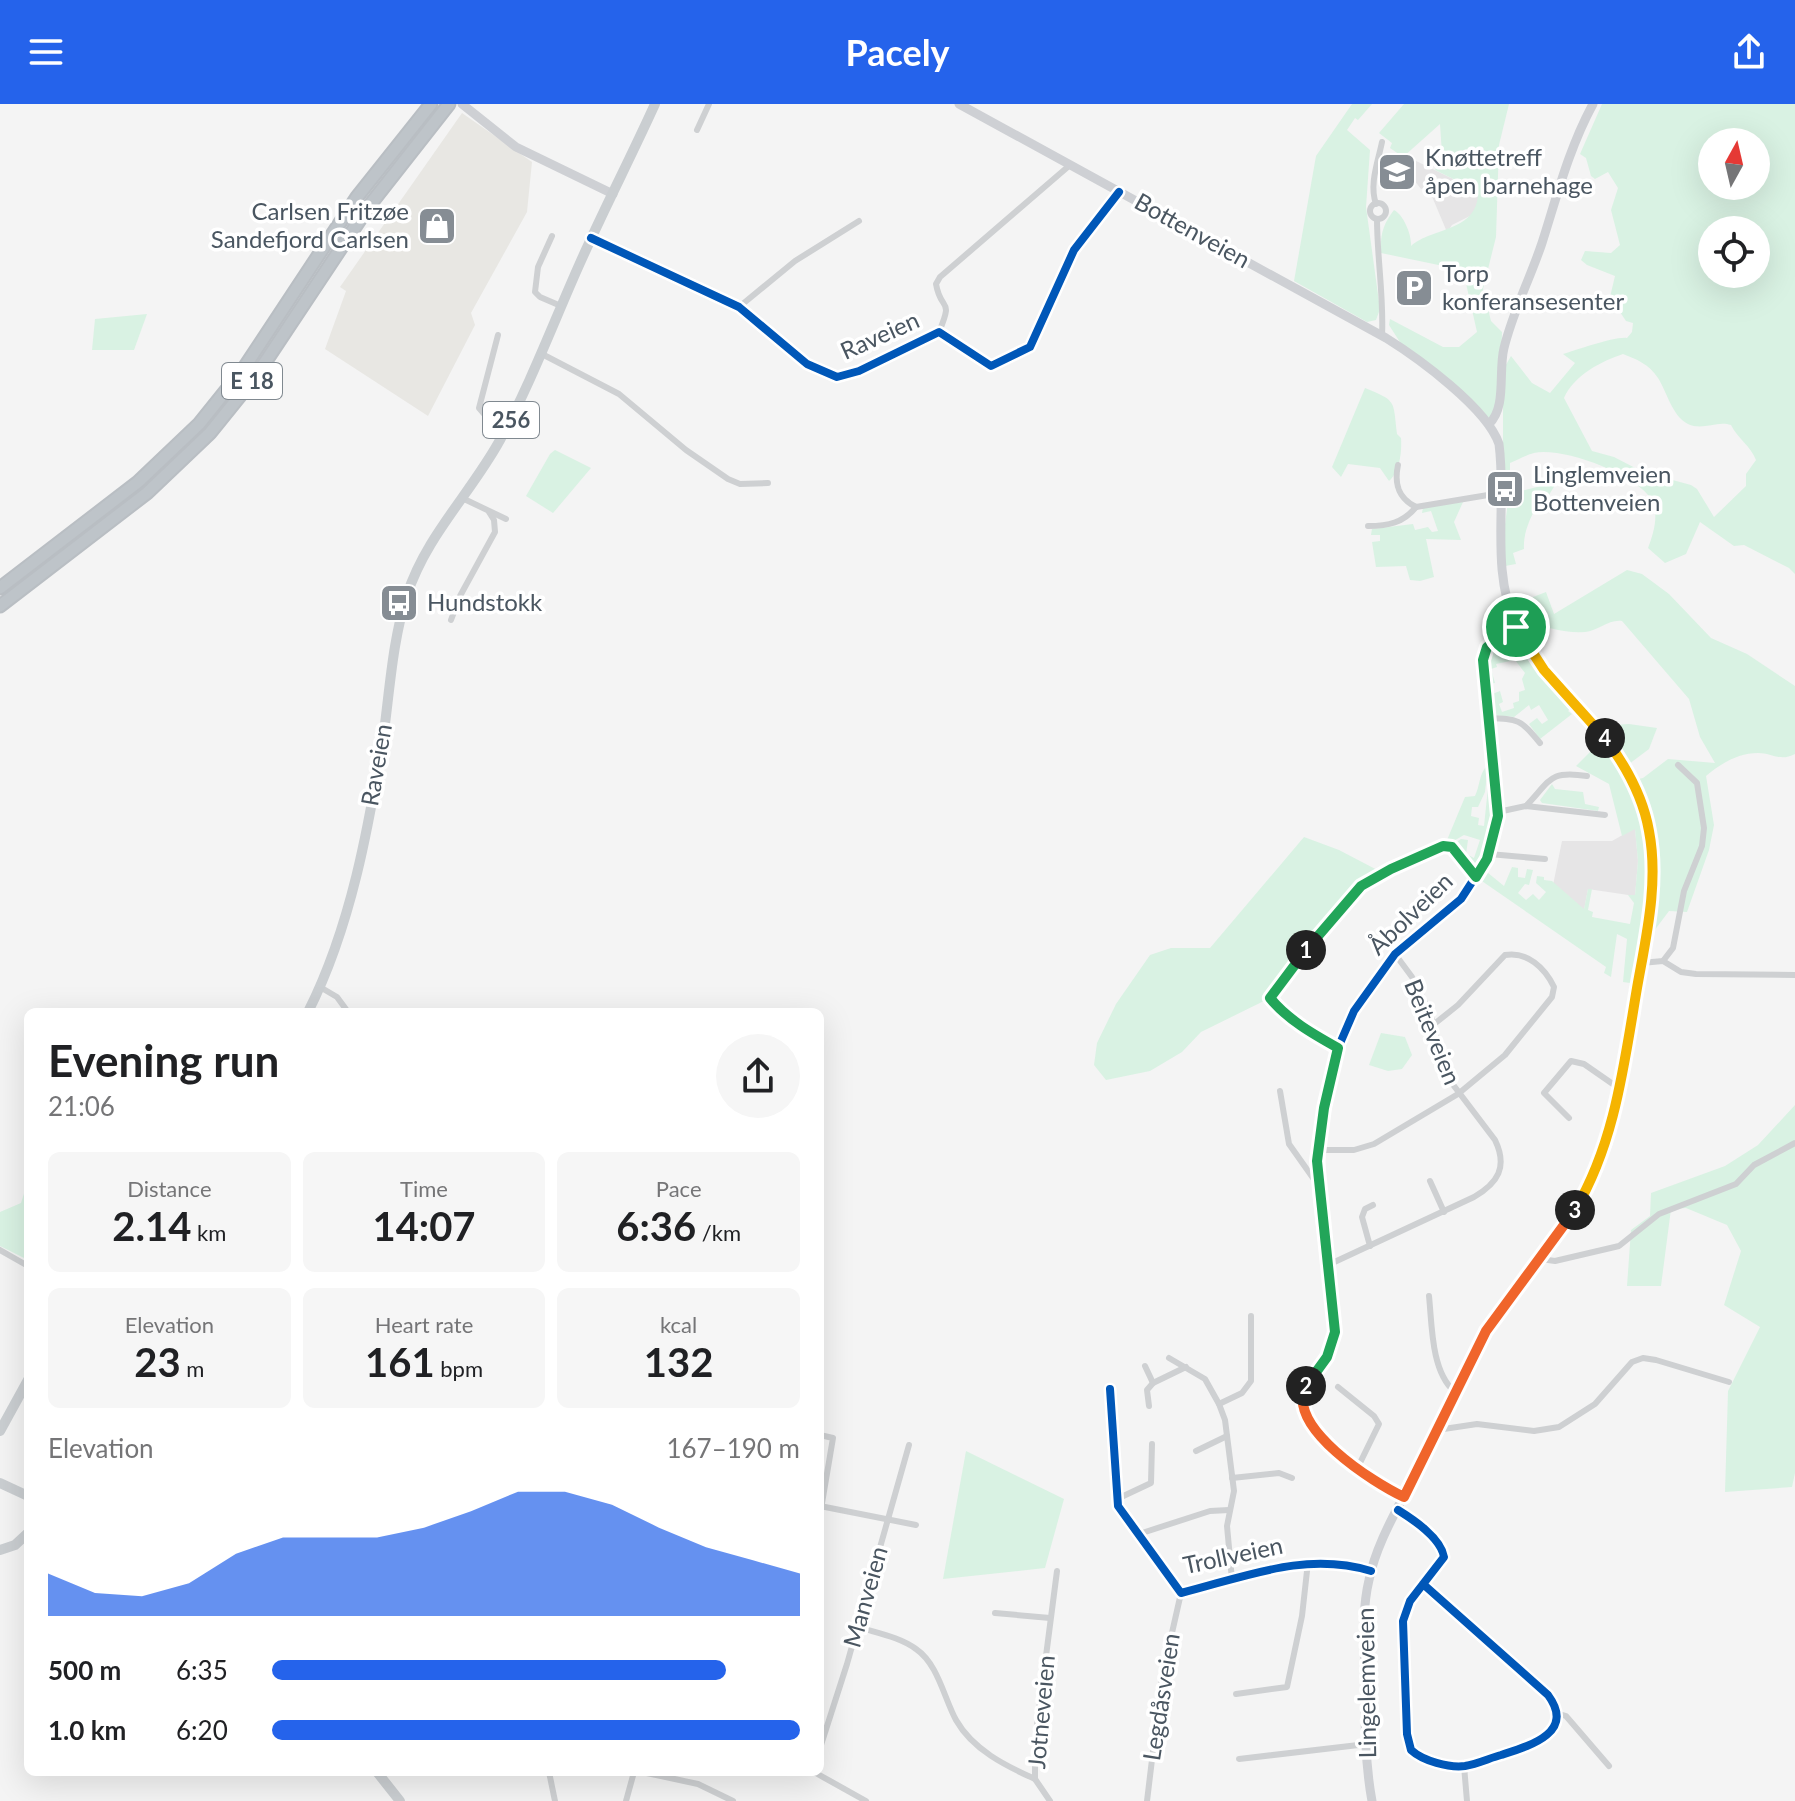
<!DOCTYPE html>
<html lang="en">
<head>
<meta charset="utf-8">
<style>
	:root { --surface:#fff; --page:#f6f6f6; --text:#202124; --muted:#757577; --accent:#2563eb }
	body { margin:0; font-family:Lato,sans-serif; background:var(--page); color:var(--text); height:100vh; display:flex; flex-direction:column; font-size:30px; white-space:nowrap }
	* { box-sizing:border-box; margin:0 }
	p { font-size:26px; color:var(--muted) }
	.icon { flex:none; width:44px; height:44px; fill:none; stroke:currentColor; stroke-width:2; stroke-linecap:round; stroke-linejoin:round }
	.map { position:relative; flex:1; overflow:hidden }
	.panel { position:absolute; left:24px; top:904px; width:800px; height:768px; display:flex; flex-direction:column; background:var(--surface); border-radius:12px; box-shadow:0 8px 32px #0002 }
	.panel>* { flex:none }
	.needle { width:52px; rotate:8deg }
	.tools { position:absolute; left:1698px; top:24px; display:grid; gap:16px }
	.tools a { display:grid; place-items:center; width:72px; height:72px; border-radius:50%; background:var(--surface); box-shadow:0 8px 32px #0002; font-size:40px }
	.pin { position:absolute; display:grid; place-items:center; width:68px; height:68px; color:#fff; margin:-34px; border:4px solid #fff; border-radius:50%; box-shadow:0 2px 8px #0007 }
	.km { position:absolute; width:40px; height:40px; margin:-20px; border-radius:50%; background:#222; color:#fff; font-size:22px; line-height:40px; text-align:center }
	.round { display:grid; place-items:center; flex:none; width:84px; height:84px; border-radius:42px; background:var(--page) }
	.overview { display:flex; align-items:center; justify-content:space-between; height:136px; padding:0 24px }
	h1 { font-size:44px; font-weight:700; line-height:60px }
	.figures { display:grid; grid-template-columns:repeat(3,1fr); gap:12px; height:136px; padding:8px 24px }
	.figures div { display:grid; align-content:center; border-radius:12px; background:var(--page); text-align:center }
	.figures b { font-size:40px; font-weight:700 }
	.figures small { font-size:22px; font-weight:400 }
	.figures p { font-size:22px }
	.chart { height:224px; padding:16px 24px }
	.chart p { display:flex; justify-content:space-between }
	.chart svg { width:100%; height:144px; margin-top:8px; fill:var(--accent); opacity:.7 }
	ul { padding:0 24px; list-style:none; font-size:26px }
	li { display:grid; grid-template-columns:128px 96px 1fr; align-items:center; height:60px }
	li i { height:20px; border-radius:10px; background:var(--accent) }
	header { display:flex; justify-content:space-between; align-items:center; height:104px; padding:0 24px; background:var(--accent); color:#fff; font-size:36px; font-weight:700 }
	.map>svg:first-child { display:block }
	.commercial { fill:#e8e7e3 }
	.education { fill:#e6e5e6 }
	.green { fill:#d9f2e3; fill-rule:evenodd }
	.lines { fill:none; stroke-linecap:round; stroke-linejoin:round }
	.highway-casing { stroke:#b9bec3; stroke-width:15 }
	.street { stroke:#ced0d2; stroke-width:6 }
	.secondary { stroke:#ced0d4; stroke-width:9 }
	.primary { stroke:#caced1; stroke-width:10 }
	.highway { stroke:#bec4c9; stroke-width:11 }
	.cycleway-casing { stroke:#fff; stroke-width:13 }
	.cycleway { stroke:#0057b8; stroke-width:8 }
	.split-1-casing { stroke:#fff; stroke-width:16 }
	.split-2-casing { stroke:#fff; stroke-width:16 }
	.split-3-casing { stroke:#fff; stroke-width:16 }
	.split-4-casing { stroke:#fff; stroke-width:16 }
	.split-5-casing { stroke:#fff; stroke-width:16 }
	.split-1 { stroke:#22a559; stroke-width:10 }
	.split-2 { stroke:#22a559; stroke-width:10 }
	.split-3 { stroke:#f0652b; stroke-width:10 }
	.split-4 { stroke:#f5b400; stroke-width:10 }
	.split-5 { stroke:#f5b400; stroke-width:10 }
	.labels { text-anchor:middle; stroke-width:7; stroke-linejoin:round; paint-order:stroke }
	.shield { fill:#fff; stroke:#808990; stroke-width:2 }
	.shield-label { font-size:22px; font-weight:bold; fill:#4a5661 }
	.poi-label { font-size:24px; fill:#4a5661; stroke:#fff; text-anchor:start }
	.street-label { font-size:24px; fill:#4a5661; stroke:#fff }
</style>
</head>
<body>
<header><svg class="icon" aria-label="menu" viewBox="0 0 24 24"><path d="M4 6h16M4 12h16M4 18h16"/></svg>Pacely<svg class="icon" aria-label="share" viewBox="0 0 24 24"><path d="M12 15V3M7 8l5-5 5 5M5 13v7h14v-7"/></svg></header>
<div class="map">
<svg width="1795" height="1697" viewBox="0 0 1795 1697">
	<rect width="100%" height="100%" fill="#f4f4f4"/>
	<polygon class="commercial" points="462,9 532,58 527,108 471,209 475,221 428,312 325,245 346,187 340,183"/>
	<g class="education">
		<polygon points="1414,56 1478,87 1478,99 1472,111 1452,121 1447,128 1428,83 1421,85 1407,67"/>
		<polygon points="1635,724 1638,757 1635,792 1588,785 1584,806 1553,781 1562,737 1612,737"/>
	</g>
	<g class="green">
		<polygon points="1352,0 1372,0 1358,16 1355,14 1347,26 1370,46 1366,103 1380,205 1376,216 1367,218 1294,177 1316,52"/>
		<path d="M1404,0H1509L1499,41L1496,133L1483,185L1491,217L1502,228L1500,300L1489,319L1405,246L1389,221L1390,215L1443,243H1459L1477,228L1465,175L1454,161L1448,163L1381,149C1380,131 1383,120 1394,106C1404,111 1412,132 1411,142C1432,123 1479,128 1478,87L1435,66L1442,50L1440,20L1403,53L1390,44L1392,39L1379,29Z"/>
		<path d="M1602,0H1795V470L1789,464L1744,441L1734,442L1700,418L1686,450L1665,459L1648,444C1654,428 1661,406 1648,391C1629,368 1562,343 1534,349C1526,351 1518,356 1510,359V376L1503,375V266L1511,252L1532,279L1550,289L1575,259L1563,250C1577,246 1615,232 1627,234L1632,228L1633,219L1626,217L1610,193L1615,172L1587,161L1581,156L1585,147L1611,149L1620,141L1611,106L1618,84L1608,68L1595,75L1591,72L1586,54L1580,50ZM1712,38H1756V82H1712ZM1712,126H1756V170H1712ZM1623,250C1636,255 1649,260 1658,274C1667,288 1672,312 1688,320C1703,327 1717,316 1731,321C1738,335 1750,341 1756,356L1746,370V382L1714,413L1697,385L1691,381L1643,368L1614,353L1592,347L1564,294C1574,271 1602,257 1623,250Z"/>
		<polygon points="147,210 134,246 92,246 95,215"/>
		<path d="M1365,284C1397,297 1393,296 1397,330L1401,334C1402,347 1400,368 1389,377L1380,364L1348,360L1341,373L1332,363Z"/>
		<polygon points="555,346 591,364 553,409 526,392 550,350"/>
		<path d="M1549,380L1555,381L1546,396L1541,394C1532,411 1523,426 1524,445L1513,449L1516,460L1505,462L1504,428L1509,390Z"/>
		<polygon points="1463,398 1454,418 1461,436 1426,435 1434,473 1420,477 1410,476 1406,462 1376,463 1372,438 1380,437 1380,431 1371,431 1372,425 1413,420 1415,426 1428,423 1432,428 1438,427 1431,407 1422,409 1423,403"/>
		<path d="M1627,466L1642,470L1669,490L1711,534L1747,550L1795,582V650C1780,658 1772,649 1758,649C1738,649 1720,660 1706,672L1714,721L1709,746L1687,808L1669,807L1654,827L1645,830L1630,926L1623,925L1630,879L1623,878L1627,835L1617,830L1611,873L1604,869L1606,863L1476,773L1482,764L1504,782L1512,763L1518,764V773L1525,774L1527,765L1533,766L1529,781L1525,780L1518,789L1526,796L1533,790L1539,796L1546,788L1536,779L1537,772L1544,773V776L1552,777L1584,805L1588,785H1592L1588,806L1593,808L1592,813L1630,820L1634,799L1628,791H1635L1638,757L1635,725L1622,732L1609,680L1576,662L1605,633L1633,676L1643,674L1668,655L1715,659L1700,633L1689,595L1622,517C1609,515 1598,527 1585,528C1566,530 1546,522 1527,520L1524,522L1515,500L1546,488L1554,510Z"/>
		<path d="M1500,536L1517,538L1540,569L1573,603L1568,607L1572,610L1540,635L1529,620L1537,614L1542,620L1548,616L1539,601L1531,606L1529,601L1514,613L1491,611L1487,592L1500,587L1503,598L1499,600L1502,608L1514,604L1513,599L1519,597V588L1525,586L1522,575L1525,569L1515,556L1496,560L1497,563L1491,565L1495,579L1487,580C1484,560 1482,549 1500,536Z"/>
		<polygon points="1629,620 1657,624 1649,645 1629,660 1611,629 1614,621"/>
		<path d="M1488,661L1485,688L1478,703H1472L1471,712L1479,714L1478,721L1484,722L1489,674L1492,716L1477,760L1473,764L1454,740L1461,735L1468,736L1466,750L1474,754L1480,736L1464,731L1450,739L1447,736L1465,693L1475,692C1480,682 1479,668 1488,661Z"/>
		<polygon points="1552,680 1555,685 1583,688 1585,700 1599,703 1598,707 1542,699 1540,696"/>
		<polygon points="1304,733 1339,746 1383,769 1361,782 1293,862 1270,894 1201,928 1182,948 1150,967 1106,976 1094,961 1097,939 1116,900 1150,851 1171,844 1210,844"/>
		<polygon points="1381,929 1405,933 1412,951 1402,965 1388,967 1369,961"/>
		<polygon points="1795,1001 1795,1369 1792,1383 1725,1388 1728,1287 1760,1223 1724,1201 1741,1147 1727,1121 1686,1104 1671,1105 1661,1182 1627,1182 1631,1126 1650,1112 1651,1089 1725,1062 1758,1041"/>
		<polygon points="28,1077 28,1156 0,1142 0,1108 21,1099"/>
		<polygon points="966,1347 1064,1395 1045,1464 943,1475"/>
	</g>
	<g class="lines">
		<defs>
			<g id="highway">
				<polyline points="0,484 138,378 199,320 244,264 357,93 431,0"/>
				<polyline points="0,502 147,389 210,329 256,272 369,102 449,0"/>
			</g>
		</defs>
		<use href="#highway" class="highway-casing"/>
		<g class="street">
			<polyline points="697,26 709,0"/>
			<circle cx="1378" cy="107" r="8"/>
			<path d="M1376,100C1369,80 1378,58 1382,38"/>
			<path d="M1377,115C1377,154 1384,193 1382,232"/>
			<polyline points="552,132 538,163 535,188 540,193 561,202"/>
			<polyline points="591,134 739,203 807,260 837,273 859,267 939,228 991,262 1030,243 1074,146 1119,88"/>
			<polyline points="739,203 795,157 859,117"/>
			<path d="M939,228C954,192 941,209 936,180L940,173L1070,61"/>
			<polyline points="498,231 479,304 485,311 507,323"/>
			<polyline points="540,249 619,290 686,346 728,375 740,380 768,379"/>
			<path d="M1398,361C1394,380 1398,394 1416,403"/>
			<polyline points="462,394 506,415"/>
			<polyline points="1416,403 1500,389"/>
			<path d="M1368,422C1388,422 1403,419 1416,403"/>
			<polyline points="451,516 460,492 495,428 494,416 489,408"/>
			<path d="M1488,614C1519,615 1520,615 1540,639"/>
			<path d="M1526,702C1551,676 1549,666 1587,672"/>
			<polyline points="1498,708 1526,702 1605,711"/>
			<polyline points="1489,750 1545,755"/>
			<polyline points="1663,857 1681,868 1696,870 1795,871"/>
			<polyline points="1641,859 1663,857 1673,844 1684,787 1702,742 1704,724 1697,679 1678,661"/>
			<polyline points="320,883 337,893 348,908"/>
			<path d="M1338,944C1313,930 1288,916 1270,894C1295,859 1329,812 1360,783C1382,764 1417,754 1443,742L1452,743L1476,773"/>
			<polyline points="1280,987 1289,1040 1318,1081"/>
			<polyline points="1569,1014 1544,989 1571,957 1584,960 1620,985"/>
			<path d="M1318,1046H1354L1374,1040L1458,990L1505,951L1552,893L1554,883C1545,864 1527,847 1505,851L1458,901L1433,921"/>
			<polyline points="1430,1077 1444,1108"/>
			<polyline points="1370,1142 1362,1113 1365,1105 1373,1101"/>
			<polyline points="0,1146 28,1162"/>
			<polyline points="1541,1155 1555,1157 1619,1142 1659,1110 1736,1080 1754,1061 1795,1039"/>
			<path d="M1328,1161L1474,1093C1498,1079 1508,1063 1495,1036L1448,974L1429,906L1412,873L1395,850"/>
			<path d="M1429,1192C1432,1220 1431,1267 1454,1287"/>
			<polyline points="1169,1254 1205,1275 1219,1300 1225,1316 1234,1387 1227,1422 1232,1476"/>
			<polyline points="1145,1262 1153,1279"/>
			<polyline points="1338,1283 1374,1312 1379,1320 1357,1365"/>
			<path d="M1110,1285L1118,1402L1181,1489C1245,1473 1305,1447 1371,1467"/>
			<polyline points="1219,1300 1242,1289 1251,1277 1251,1212"/>
			<polyline points="1149,1302 1147,1286 1153,1279 1186,1263"/>
			<polyline points="1437,1326 1477,1320 1534,1327 1559,1323 1595,1300 1632,1258 1643,1254 1656,1256 1729,1278"/>
			<polyline points="820,1331 833,1334 820,1411"/>
			<polyline points="1196,1347 1227,1332"/>
			<polyline points="1232,1374 1279,1369 1292,1374"/>
			<polyline points="1404,1393 1357,1365 1333,1344 1308,1316 1302,1300 1303,1287 1327,1253 1335,1228 1319,1092 1319,1033 1338,944 1354,907 1395,850 1461,795 1487,755 1498,712 1483,556 1487,543 1516,523"/>
			<polyline points="1117,1395 1151,1379 1152,1340"/>
			<polyline points="820,1402 916,1421"/>
			<path d="M1398,1406C1414,1416 1441,1434 1444,1453L1410,1497L1403,1517L1407,1630L1411,1646C1423,1657 1449,1664 1465,1662C1477,1660 1490,1654 1501,1651C1529,1642 1576,1629 1548,1591L1423,1480"/>
			<polyline points="1139,1430 1210,1407 1229,1406"/>
			<polyline points="995,1509 1050,1514"/>
			<path d="M858,1523C877,1529 900,1533 916,1545C938,1560 944,1594 956,1616C973,1646 1006,1662 1035,1675"/>
			<polyline points="1236,1590 1287,1583 1302,1512 1308,1458"/>
			<polyline points="1556,1609 1566,1612 1609,1662"/>
			<polyline points="820,1644 847,1560 909,1341"/>
			<polyline points="1239,1655 1367,1640"/>
			<polyline points="1464,1662 1467,1697"/>
			<polyline points="549,1668 555,1697"/>
			<polyline points="642,1668 698,1680 733,1697"/>
			<polyline points="814,1668 866,1697"/>
			<polyline points="626,1697 634,1668"/>
			<polyline points="1050,1697 1035,1675 1035,1637 1057,1467"/>
			<polyline points="1147,1697 1162,1573 1181,1489"/>
		</g>
		<g class="secondary">
			<polyline points="462,0 516,43 613,90"/>
			<path d="M959,0L1386,234C1418,254 1487,304 1499,340C1507,401 1490,464 1516,522C1528,550 1549,571 1569,593C1621,651 1658,701 1652,782C1650,819 1642,856 1636,892C1624,960 1615,1028 1583,1091C1560,1137 1521,1174 1493,1217C1463,1261 1442,1313 1419,1361C1402,1398 1377,1436 1369,1476C1362,1505 1364,1535 1365,1564C1365,1608 1364,1654 1372,1697"/>
			<path d="M1489,320C1507,303 1498,268 1504,244C1513,207 1530,175 1542,139C1557,92 1569,44 1593,0"/>
		</g>
		<g class="primary">
			<path d="M308,908C351,823 369,722 384,628C390,582 393,535 407,491C426,432 471,389 500,336C531,279 554,217 580,159C604,105 631,53 655,0"/>
			<polyline points="0,1327 28,1276"/>
			<polyline points="0,1379 28,1392"/>
			<polyline points="0,1446 15,1441 28,1429"/>
			<polyline points="377,1668 400,1697"/>
		</g>
		<use href="#highway" class="highway"/>
		<defs>
			<g id="cycleway">
				<polyline points="591,134 739,203 807,260 837,273 859,267 939,228 991,262 1030,243 1074,146 1119,88"/>
				<path d="M1110,1285L1118,1402L1181,1489C1245,1473 1305,1447 1371,1467"/>
				<polyline points="1404,1393 1357,1365 1333,1344 1308,1316 1302,1300 1303,1287 1327,1253 1335,1228 1319,1092 1319,1033 1338,944 1354,907 1395,850 1461,795 1487,755 1498,712 1483,556 1487,543 1516,523"/>
				<path d="M1398,1406C1414,1416 1441,1434 1444,1453L1410,1497L1403,1517L1407,1630L1411,1646C1423,1657 1449,1664 1465,1662C1477,1660 1490,1654 1501,1651C1529,1642 1576,1629 1548,1591L1423,1480"/>
			</g>
		</defs>
		<use href="#cycleway" class="cycleway-casing"/>
		<use href="#cycleway" class="cycleway"/>
	</g>
	<g class="lines">
		<defs>
			<polyline id="split-1" points="1306,846 1361,782 1391,765 1443,742 1452,743 1476,773 1487,755 1498,712 1483,556 1487,543 1516,523"/>
			<path id="split-2" d="M1306,1282L1327,1253L1335,1228L1317,1057L1324,1004L1338,944C1313,930 1288,916 1270,894L1306,846"/>
			<path id="split-3" d="M1306,1282C1285,1323 1374,1379 1404,1393L1486,1227L1575,1106"/>
			<path id="split-4" d="M1575,1106C1615,1039 1624,960 1637,884C1646,833 1659,779 1649,727C1643,692 1626,662 1605,634"/>
			<polyline id="split-5" points="1516,523 1544,566 1605,634"/>
		</defs>
		<use href="#split-1" class="split-1-casing"/>
		<use href="#split-2" class="split-2-casing"/>
		<use href="#split-3" class="split-3-casing"/>
		<use href="#split-4" class="split-4-casing"/>
		<use href="#split-5" class="split-5-casing"/>
		<use href="#split-1" class="split-1"/>
		<use href="#split-2" class="split-2"/>
		<use href="#split-3" class="split-3"/>
		<use href="#split-4" class="split-4"/>
		<use href="#split-5" class="split-5"/>
	</g>
	<defs>
		<symbol id="school-square" viewBox="-11 -11 22 22"><rect x="-9" y="-9" width="18" height="18" rx="4" fill="#868d94" stroke="#fff"/><path d="M0-5L7-2L0 1L-7-2ZM-4 1L0 2.5L4 1V4Q0 6-4 4Z" fill="#fff"/></symbol>
		<symbol id="shop-square" viewBox="-11 -11 22 22"><rect x="-9" y="-9" width="18" height="18" rx="4" fill="#868d94" stroke="#fff"/><path d="M-5-2.5h2.3a2.7 3.5 0 0 1 5.4 0H5L5.5 6h-11ZM-1.5-2.5h3a1.5 2.3 0 0 0-3 0Z" fill="#fff"/></symbol>
		<symbol id="parking-square" viewBox="-11 -11 22 22"><rect x="-9" y="-9" width="18" height="18" rx="4" fill="#868d94" stroke="#fff"/><path d="M-3.5-5.5H1a3.5 3.5 0 0 1 0 7H-1V5.5H-3.5ZM-1-3.4V-.6H.8a1.4 1.4 0 0 0 0-2.8Z" fill="#fff"/></symbol>
		<symbol id="bus-square" viewBox="-11 -11 22 22"><rect x="-9" y="-9" width="18" height="18" rx="4" fill="#868d94" stroke="#fff"/><path d="M-5-6H5V4H4V6H2V4H-2V6H-4V4H-5ZM-3.5-4V0h7V-4ZM-3.5 1.2v1.5H-2V1.2ZM2 1.2v1.5H3.5V1.2Z" fill="#fff"/></symbol>
	</defs>
	<g fill-rule="evenodd">
		<use href="#school-square" x="1375" y="46" width="44" height="44"/>
		<use href="#shop-square" x="415" y="100" width="44" height="44"/>
		<use href="#parking-square" x="1392" y="162" width="44" height="44"/>
		<use href="#bus-square" x="1483" y="363" width="44" height="44"/>
		<use href="#bus-square" x="377" y="477" width="44" height="44"/>
	</g>
	<g class="labels">
		<g class="shield">
			<rect x="222" y="259" width="60" height="36" rx="6"/>
			<rect x="483" y="298" width="56" height="36" rx="6"/>
		</g>
		<g class="shield-label">
			<text x="252" y="285">E 18</text>
			<text x="511" y="324">256</text>
		</g>
		<g class="poi-label">
			<text x="1425" y="62">Knøttetreff<tspan x="1425" dy="28">åpen barnehage</tspan></text>
			<text x="409" y="116" text-anchor="end">Carlsen Fritzøe<tspan x="409" dy="28">Sandefjord Carlsen</tspan></text>
			<text x="1442" y="178">Torp<tspan x="1442" dy="28">konferansesenter</tspan></text>
			<text x="1533" y="379">Linglemveien<tspan x="1533" dy="28">Bottenveien</tspan></text>
			<text x="427" y="507">Hundstokk</text>
		</g>
		<g class="street-label">
			<text transform="translate(1192 127) rotate(29)" y="8">Bottenveien</text>
			<text transform="translate(880 232) rotate(-24)" y="8">Raveien</text>
			<text transform="translate(377 661) rotate(-80)" y="8">Raveien</text>
			<text transform="translate(1411 810) rotate(-44)" y="8">Åbolveien</text>
			<text transform="translate(1432 928) rotate(68)" y="8">Beiteveien</text>
			<text transform="translate(1233 1452) rotate(-12)" y="8">Trollveien</text>
			<text transform="translate(866 1493) rotate(-74)" y="8">Manveien</text>
			<text transform="translate(1367 1579) rotate(-91)" y="8">Lingelemveien</text>
			<text transform="translate(1162 1593) rotate(-81)" y="8">Legdåsveien</text>
			<text transform="translate(1042 1608) rotate(-85)" y="8">Jotneveien</text>
		</g>
	</g>
</svg>
<div class="tools">
<a><svg class="needle" viewBox="-14 -14 28 28"><path d="M0-13l5 13h-10z" fill="#e53935"/><path d="M0 13l5-13h-10z" fill="#757577"/></svg></a>
<a><svg class="icon" aria-label="locate" viewBox="0 0 24 24"><circle cx="12" cy="12" r="6"/><path d="M12 2v4M12 18v4M2 12h4M18 12h4"/></svg></a>
</div>
<div class="pin" style="left:1516px;top:523px;background:#1e9e55"><svg class="icon" aria-label="arrive" viewBox="0 0 24 24"><path d="M6 21V4h12l-3 4 3 4H6"/></svg></div>
<b class="km" style="left:1306px;top:846px">1</b>
<b class="km" style="left:1306px;top:1282px">2</b>
<b class="km" style="left:1575px;top:1106px">3</b>
<b class="km" style="left:1605px;top:634px">4</b>
<section class="panel">
<div class="overview"><div><h1>Evening run</h1><p>21:06</p></div><a class="round"><svg class="icon" aria-label="share" viewBox="0 0 24 24"><path d="M12 15V3M7 8l5-5 5 5M5 13v7h14v-7"/></svg></a></div>
<div class="figures">
<div><p>Distance</p><b>2.14<small> km</small></b></div>
<div><p>Time</p><b>14:07</b></div>
<div><p>Pace</p><b>6:36<small> /km</small></b></div>
</div>
<div class="figures">
<div><p>Elevation</p><b>23<small> m</small></b></div>
<div><p>Heart rate</p><b>161<small> bpm</small></b></div>
<div><p>kcal</p><b>132</b></div>
</div>
<div class="chart"><p><span>Elevation</span>167–190 m</p>
<svg viewBox="0 0 160 44" preserveAspectRatio="none"><path d="M0 44V31L10 37L20 38L30 34L40 25L50 20L60 20L70 20L80 17L90 12L100 6L110 6L120 10L130 17L140 23L150 27L160 31V44z"/></svg>
</div>
<ul>
<li><b>500 m</b>6:35<i style="width:86%"></i></li>
<li><b>1.0 km</b>6:20<i style="width:100%"></i></li>
</ul>
</section>
</div>
</body>
</html>
